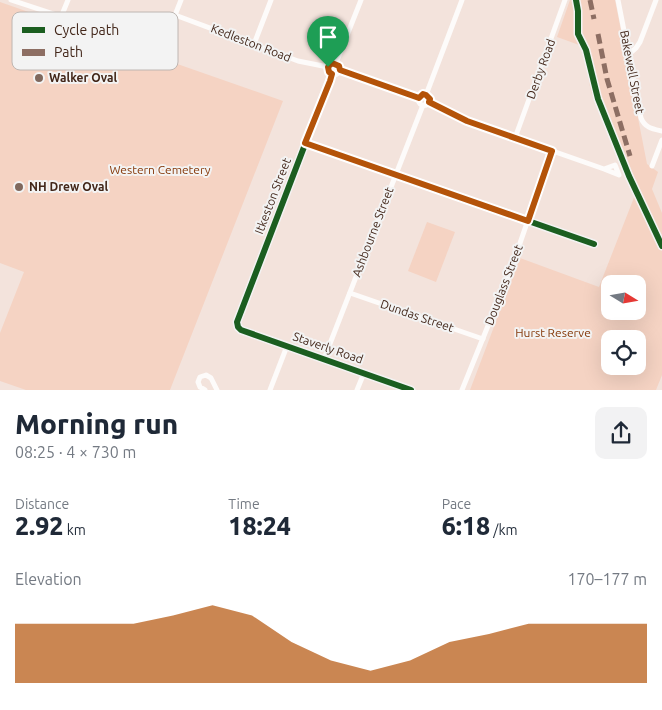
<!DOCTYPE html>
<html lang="en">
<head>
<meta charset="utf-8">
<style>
	:root { --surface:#fff; --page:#f2f2f3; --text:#1f2937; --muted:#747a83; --accent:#b45309 }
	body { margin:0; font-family:Ubuntu,sans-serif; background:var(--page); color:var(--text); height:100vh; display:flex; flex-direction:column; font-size:19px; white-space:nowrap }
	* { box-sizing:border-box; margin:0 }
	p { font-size:16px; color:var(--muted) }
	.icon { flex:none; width:28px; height:28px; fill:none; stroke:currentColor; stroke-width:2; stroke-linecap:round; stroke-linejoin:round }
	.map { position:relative; height:390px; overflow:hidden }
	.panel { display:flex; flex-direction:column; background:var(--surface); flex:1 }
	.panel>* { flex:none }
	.needle { width:32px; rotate:101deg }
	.controls { position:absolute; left:601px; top:275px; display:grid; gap:10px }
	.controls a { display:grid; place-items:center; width:45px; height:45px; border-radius:10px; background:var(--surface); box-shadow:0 5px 20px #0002; font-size:25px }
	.pin { position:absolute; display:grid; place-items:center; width:42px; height:42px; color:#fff; margin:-51px -21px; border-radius:50% 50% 50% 0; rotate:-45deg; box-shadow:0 0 5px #0007 }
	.pin .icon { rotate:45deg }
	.round { display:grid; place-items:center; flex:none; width:52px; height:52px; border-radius:10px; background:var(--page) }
	.summary { display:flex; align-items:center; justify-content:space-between; height:85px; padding:0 15px }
	h1 { font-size:28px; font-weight:800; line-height:38px }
	.stats { display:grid; grid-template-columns:repeat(3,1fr); gap:8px; height:85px; padding:5px 15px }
	.stats div { display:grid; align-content:center }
	.stats b { font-size:25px; font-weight:800 }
	.stats small { font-size:14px; font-weight:400 }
	.stats p { font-size:14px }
	.chart { height:140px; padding:10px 15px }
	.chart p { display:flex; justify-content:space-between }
	.chart svg { width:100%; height:90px; margin-top:5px; fill:var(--accent); opacity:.7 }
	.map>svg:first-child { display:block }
	.green { fill:#f5d3c3; fill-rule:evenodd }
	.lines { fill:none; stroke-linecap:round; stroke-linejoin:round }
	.street { stroke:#fdfbfa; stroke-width:5 }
	.quiet { stroke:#8d6e63; stroke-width:5; stroke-dasharray:10 5; stroke-linecap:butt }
	.cycleway-casing { stroke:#f3f3f3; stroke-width:9 }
	.cycleway { stroke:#1b5e20; stroke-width:6 }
	.route-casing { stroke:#fff; stroke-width:10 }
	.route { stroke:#b45309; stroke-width:6 }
	.poi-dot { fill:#80685d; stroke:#f3f3f3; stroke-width:2 }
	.labels { text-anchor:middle; stroke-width:4; stroke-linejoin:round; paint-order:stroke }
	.street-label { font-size:12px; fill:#422619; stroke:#f3f3f3 }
	.poi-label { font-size:12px; font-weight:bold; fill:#422619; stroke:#f3f3f3; text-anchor:start }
	.park-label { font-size:12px; fill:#853809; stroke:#f3f3f3 }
	.key { fill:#f3f3f3; stroke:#beb6b2; stroke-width:1 }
	.key-label { font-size:14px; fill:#422619 }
</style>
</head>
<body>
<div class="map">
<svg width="662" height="390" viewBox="0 0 662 390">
	<rect width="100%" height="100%" fill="#f3e3dc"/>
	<g class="green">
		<path d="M570,0H615L647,164L658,172L652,189L662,213V375L656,390H470L520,258L599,287L635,195L591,92L582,46L557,37ZM610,284H638V311H610ZM610,339H638V366H610Z"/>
		<polygon points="0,2 283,101 170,390 26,390 0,381 0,333 24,272 0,263"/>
		<polygon points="427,222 455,232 436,282 408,271"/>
	</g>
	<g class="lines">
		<g class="street">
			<polyline points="11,0 157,48 160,48 164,43 181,0"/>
			<path d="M618,0L641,118C645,128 653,129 662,131"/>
			<polyline points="175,15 298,61 328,67"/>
			<polyline points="61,17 68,0"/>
			<polyline points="254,44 271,0"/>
			<polyline points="629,54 636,48 640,42 656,0"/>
			<polyline points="336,63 361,0"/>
			<circle cx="334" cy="69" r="6"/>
			<polyline points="340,71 419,98"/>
			<polyline points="332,74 237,322 238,327 241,330 411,390"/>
			<circle cx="424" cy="100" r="5.5"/>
			<polyline points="426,95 462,0"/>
			<polyline points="429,102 467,121 604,169 615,165 619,175 604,169"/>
			<polyline points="515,138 565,0"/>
			<polyline points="305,143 594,244"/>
			<polyline points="652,166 662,140"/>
			<polyline points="350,293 483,339"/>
			<polyline points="324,359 423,105"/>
			<polyline points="205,390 200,387 198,382 200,377 206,375 211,378 217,390"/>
			<polyline points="270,390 287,346"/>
			<polyline points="357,390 364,373"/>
			<polyline points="462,390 511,269 552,151"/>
		</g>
		<g class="quiet">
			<polyline points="590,0 594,19"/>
			<polyline points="598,34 607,79 630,156"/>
		</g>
		<defs>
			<g id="cycleway">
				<polyline points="576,0 578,11 578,34 586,50 598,99 629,176 662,246"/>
				<polyline points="332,74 237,322 238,327 241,330 411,390"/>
				<polyline points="305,143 594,244"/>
			</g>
		</defs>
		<use href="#cycleway" class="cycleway-casing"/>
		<use href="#cycleway" class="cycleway"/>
	</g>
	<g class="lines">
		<defs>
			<polygon id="route" points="332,63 339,66 340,70 419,98 423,94 426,95 430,99 429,102 467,121 552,151 528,221 305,143 330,81 332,74 329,72 328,67"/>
		</defs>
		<use href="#route" class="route-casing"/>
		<use href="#route" class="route"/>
	</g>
	<g class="poi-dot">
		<circle cx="39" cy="78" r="5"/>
		<circle cx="19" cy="187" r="5"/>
	</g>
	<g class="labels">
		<g class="street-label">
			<text transform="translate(251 43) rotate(21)" y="4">Kedleston Road</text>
			<text transform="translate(541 69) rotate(-70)" y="4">Derby Road</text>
			<text transform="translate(632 72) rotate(79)" y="4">Bakewell Street</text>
			<text transform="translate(273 196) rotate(-69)" y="4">Itkeston Street</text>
			<text transform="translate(373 232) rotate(-69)" y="4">Ashbourne Street</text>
			<text transform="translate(504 285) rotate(-69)" y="4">Douglass Street</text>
			<text transform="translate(417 316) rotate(19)" y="4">Dundas Street</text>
			<text transform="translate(328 348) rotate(19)" y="4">Staverly Road</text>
		</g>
		<g class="poi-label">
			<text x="49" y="82">Walker Oval</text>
			<text x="29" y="191">NH Drew Oval</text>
		</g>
		<g class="park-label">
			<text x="160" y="174">Western Cemetery</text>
			<text x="553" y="337">Hurst Reserve</text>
		</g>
	</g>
	<rect x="12" y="12" width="166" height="58" rx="8" class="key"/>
	<rect x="22" y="27" width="23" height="6" fill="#1b5e20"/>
	<rect x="22" y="49" width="23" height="7" fill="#8d6e63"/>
	<g class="key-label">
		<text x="54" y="35">Cycle path</text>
		<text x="54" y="57">Path</text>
	</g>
</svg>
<div class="controls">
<a><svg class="needle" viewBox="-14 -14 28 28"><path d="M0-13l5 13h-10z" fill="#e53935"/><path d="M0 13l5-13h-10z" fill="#747a83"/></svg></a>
<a><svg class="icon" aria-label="locate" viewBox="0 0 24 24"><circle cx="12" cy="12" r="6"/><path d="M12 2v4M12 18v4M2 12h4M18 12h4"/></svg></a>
</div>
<div class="pin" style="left:328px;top:67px;background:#1e9e55"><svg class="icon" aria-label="arrive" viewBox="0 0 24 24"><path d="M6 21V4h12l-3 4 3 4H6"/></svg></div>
</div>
<section class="panel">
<div class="summary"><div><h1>Morning run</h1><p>08:25 · 4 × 730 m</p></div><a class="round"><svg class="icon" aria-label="share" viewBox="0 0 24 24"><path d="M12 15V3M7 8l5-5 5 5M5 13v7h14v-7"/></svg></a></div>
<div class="stats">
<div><p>Distance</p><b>2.92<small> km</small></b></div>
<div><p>Time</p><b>18:24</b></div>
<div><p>Pace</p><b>6:18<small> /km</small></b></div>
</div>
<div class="chart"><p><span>Elevation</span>170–177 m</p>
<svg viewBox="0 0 160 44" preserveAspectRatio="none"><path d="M0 44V15L10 15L20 15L30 15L40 11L50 6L60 11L70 24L80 33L90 38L100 33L110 24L120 20L130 15L140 15L150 15L160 15V44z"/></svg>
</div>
</section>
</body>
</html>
